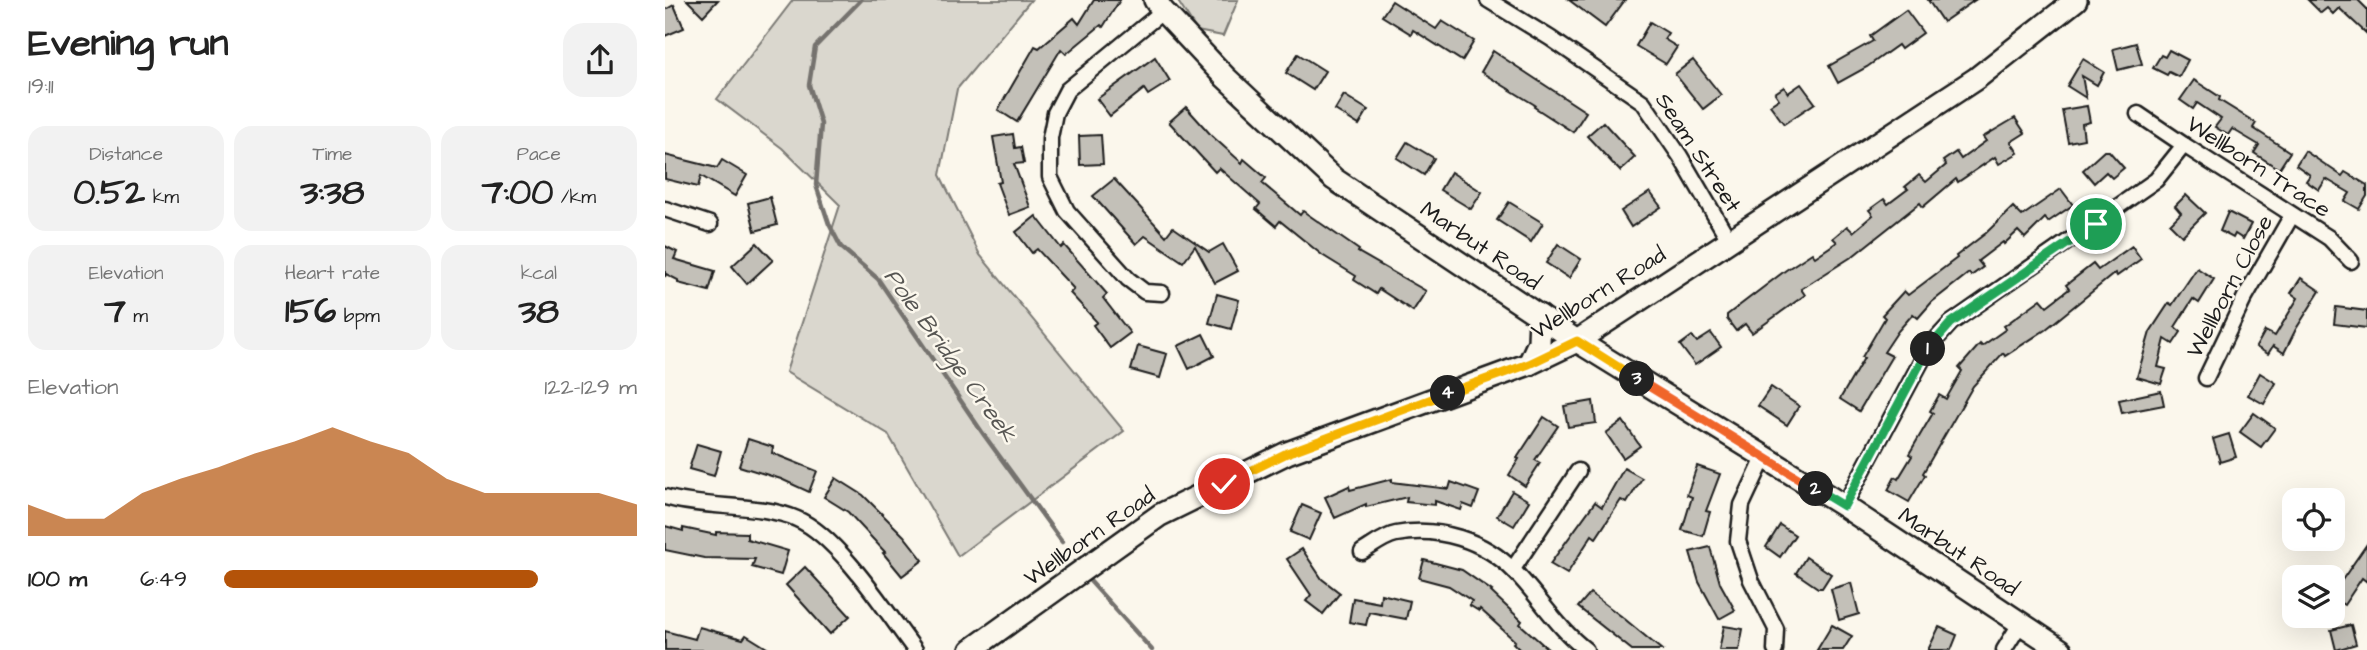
<!DOCTYPE html>
<html lang="en">
<head>
<meta charset="utf-8">
<style>
	:root { --surface:#fff; --page:#f2f2f2; --text:#222; --muted:#767676; --accent:#b45309 }
	body { margin:0; font-family:"Architects Daughter",sans-serif; background:var(--page); color:var(--text); height:100vh; display:flex; flex-direction:column; font-size:26px; white-space:nowrap }
	* { box-sizing:border-box; margin:0 }
	p { font-size:23px; color:var(--muted) }
	.icon { flex:none; width:38px; height:38px; fill:none; stroke:currentColor; stroke-width:2; stroke-linecap:round; stroke-linejoin:round }
	.map { position:relative; flex:1; overflow:hidden }
	.details { display:flex; flex-direction:column; background:var(--surface); width:665px }
	.details>* { flex:none }
	.buttons { position:absolute; left:1617px; top:488px; display:grid; gap:14px }
	.buttons a { display:grid; place-items:center; width:63px; height:63px; border-radius:14px; background:var(--surface); box-shadow:0 7px 28px #0002; font-size:35px }
	.pin { position:absolute; display:grid; place-items:center; width:60px; height:60px; color:#fff; margin:-30px; border:4px solid #fff; border-radius:50%; box-shadow:0 2px 7px #0007 }
	.km { position:absolute; width:35px; height:35px; margin:-18px; border-radius:50%; background:#222; color:#fff; font-size:19px; line-height:35px; text-align:center }
	.round { display:grid; place-items:center; flex:none; width:74px; height:74px; border-radius:21px; background:var(--page) }
	.head { display:flex; align-items:center; justify-content:space-between; height:119px; padding:0 28px }
	h1 { font-size:38px; font-weight:700; line-height:52px }
	.figures { display:grid; grid-template-columns:repeat(3,1fr); gap:10px; height:119px; padding:7px 28px }
	.figures div { display:grid; align-content:center; border-radius:18px; background:var(--page); text-align:center }
	.figures b { font-size:35px; font-weight:700 }
	.figures small { font-size:19px; font-weight:400 }
	.figures p { font-size:19px }
	.chart { height:196px; padding:14px 28px }
	.chart p { display:flex; justify-content:space-between }
	.chart svg { width:100%; height:126px; margin-top:7px; fill:var(--accent); opacity:.7 }
	ul { padding:0 28px; list-style:none; font-size:23px }
	li { display:grid; grid-template-columns:112px 84px 1fr; align-items:center; height:52px }
	li i { height:18px; border-radius:9px; background:var(--accent) }
	main { display:flex; flex:1; min-height:0 }
	.map>svg:first-child { display:block }
	.green { fill:#dad7ce; stroke:#7b7a75; stroke-width:2 }
	.lines { fill:none; stroke-linecap:round; stroke-linejoin:round }
	.stream { stroke:#74726e; stroke-width:4.5 }
	.building { fill:#c3c0b8; stroke:#1c1c1c; stroke-width:2 }
	.street-casing { stroke:#1c1c1c; stroke-width:19 }
	.secondary-casing { stroke:#1c1c1c; stroke-width:26 }
	.street { stroke:#fbf7ec; stroke-width:14 }
	.secondary { stroke:#fbf7ec; stroke-width:21 }
	.split-1-casing { stroke:#fff; stroke-width:14 }
	.split-2-casing { stroke:#fff; stroke-width:14 }
	.split-3-casing { stroke:#fff; stroke-width:14 }
	.split-4-casing { stroke:#fff; stroke-width:14 }
	.split-5-casing { stroke:#fff; stroke-width:14 }
	.split-1 { stroke:#22a559; stroke-width:9 }
	.split-2 { stroke:#22a559; stroke-width:9 }
	.split-3 { stroke:#f0652b; stroke-width:9 }
	.split-4 { stroke:#f5b400; stroke-width:9 }
	.split-5 { stroke:#f5b400; stroke-width:9 }
	.labels { text-anchor:middle; stroke-width:5; stroke-linejoin:round; paint-order:stroke }
	.street-label { font-size:23px; fill:#1c1c1c; stroke:#fbf7ec }
	.water-label { font-size:24px; font-style:italic; fill:#575653; stroke:#fbf7ec }
</style>
</head>
<body>
<main>
<section class="details">
<div class="head"><div><h1>Evening run</h1><p>19:11</p></div><a class="round"><svg class="icon" aria-label="share" viewBox="0 0 24 24"><path d="M12 15V3M7 8l5-5 5 5M5 13v7h14v-7"/></svg></a></div>
<div class="figures">
<div><p>Distance</p><b>0.52<small> km</small></b></div>
<div><p>Time</p><b>3:38</b></div>
<div><p>Pace</p><b>7:00<small> /km</small></b></div>
</div>
<div class="figures">
<div><p>Elevation</p><b>7<small> m</small></b></div>
<div><p>Heart rate</p><b>156<small> bpm</small></b></div>
<div><p>kcal</p><b>38</b></div>
</div>
<div class="chart"><p><span>Elevation</span>122–129 m</p>
<svg viewBox="0 0 160 44" preserveAspectRatio="none"><path d="M0 44V33L10 38L20 38L30 29L40 24L50 20L60 15L70 11L80 6L90 11L100 15L110 24L120 29L130 29L140 29L150 29L160 33V44z"/></svg>
</div>
<ul>
<li><b>100 m</b>6:49<i style="width:76%"></i></li>
</ul>
</section>
<div class="map">
<svg width="1702" height="650" viewBox="0 0 1702 650">
	<rect width="100%" height="100%" fill="#fbf7ec"/>
	<filter id="ink" filterUnits="userSpaceOnUse"><feTurbulence type="fractalNoise" baseFrequency=".0143" numOctaves="2"/><feDisplacementMap in="SourceGraphic" scale="14" xChannelSelector="R" yChannelSelector="G"/><feConvolveMatrix kernelMatrix="1 2 1 2 8 2 1 2 1" color-interpolation-filters="sRGB"/></filter>
	<g filter="url(#ink)">
		<g class="green">
			<polygon points="128,0 366,0 292,89 275,175 315,255 459,431 293,556 223,434 121,372 175,205 117,148 52,99"/>
			<polygon points="512,0 573,0 558,36 532,31"/>
		</g>
		<g class="lines">
			<g class="stream">
				<polyline points="196,0 150,47 144,85 156,124 151,185 164,224 176,247 213,279 319,435 397,542"/>
				<polyline points="425,581 487,650"/>
			</g>
		</g>
		<g class="building">
			<polygon points="22,0 53,0 38,16"/>
			<polygon points="429,0 455,0 438,27 436,25 401,54 396,49 352,122 333,110 370,46 374,48 409,18 414,24"/>
			<polygon points="904,0 960,0 940,27"/>
			<polygon points="1263,0 1310,0 1278,22"/>
			<polygon points="1643,0 1693,0 1702,9 1702,34 1674,8 1668,14 1662,8 1656,13"/>
			<polygon points="727,1 771,29 777,21 809,41 797,61 748,30 746,34 717,16"/>
			<polygon points="9,5 19,28 0,36 0,10"/>
			<polygon points="1241,10 1258,33 1236,49 1233,45 1202,67 1173,83 1164,66 1208,41 1205,36"/>
			<polygon points="985,22 1003,33 999,39 1012,47 1001,64 971,46"/>
			<polygon points="1471,43 1477,64 1453,70 1448,49"/>
			<polygon points="1504,50 1523,60 1514,77 1504,72 1502,75 1488,68 1496,55 1500,57"/>
			<polygon points="828,51 921,112 908,132 869,107 870,105 816,72"/>
			<polygon points="633,54 660,71 648,90 621,73"/>
			<polygon points="490,57 505,81 483,95 479,89 445,116 432,99"/>
			<polygon points="1418,59 1439,72 1432,85 1417,76 1421,98 1402,86"/>
			<polygon points="1028,60 1056,95 1038,109 1010,74"/>
			<polygon points="1529,80 1555,97 1554,100 1591,123 1588,128 1625,152 1614,169 1589,153 1594,145 1567,129 1563,135 1550,127 1556,119 1532,103 1528,109 1515,100"/>
			<polygon points="1136,84 1150,103 1119,124 1105,105 1114,99 1110,93 1119,87 1123,93"/>
			<polygon points="679,95 703,110 694,125 670,110"/>
			<polygon points="1422,106 1425,122 1417,124 1419,139 1403,142 1397,110"/>
			<polygon points="521,107 547,136 577,163 579,159 601,178 597,183 635,215 638,211 694,250 693,252 761,291 748,311 714,289 711,294 689,280 691,276 657,255 615,221 611,226 591,209 595,204 554,168 550,172 504,122"/>
			<polygon points="1350,118 1360,133 1346,142 1353,153 1334,164 1330,157 1293,182 1291,179 1258,207 1255,203 1188,256 1136,289 1140,295 1087,333 1080,324 1071,331 1062,319 1062,315 1121,270 1147,253 1150,257 1172,242 1168,238 1182,226 1188,232 1208,215 1204,210 1219,199 1223,204 1243,189 1240,187 1254,175 1261,182 1281,165 1278,161 1291,152 1296,159 1321,141 1318,137"/>
			<polygon points="938,122 970,157 955,171 922,136"/>
			<polygon points="348,134 350,148 356,147 359,163 349,164 365,207 344,215 332,183 336,182 328,137"/>
			<polygon points="436,135 438,164 415,165 414,136"/>
			<polygon points="742,142 769,158 759,175 732,158"/>
			<polygon points="1439,151 1444,151 1459,168 1447,178 1441,172 1429,183 1418,170"/>
			<polygon points="1640,151 1677,176 1680,172 1702,185 1702,196 1694,209 1680,201 1685,193 1661,179 1654,190 1641,181 1645,175 1631,165"/>
			<polygon points="0,155 52,168 57,160 82,175 70,196 36,176 33,187 0,179"/>
			<polygon points="786,172 817,192 806,209 775,190"/>
			<polygon points="449,179 501,236 508,227 544,252 558,244 573,271 550,283 530,246 518,262 480,236 471,244 428,196"/>
			<polygon points="1396,189 1408,205 1383,222 1380,218 1360,238 1353,231 1339,244 1338,242 1313,261 1318,267 1306,276 1304,273 1267,302 1253,318 1248,314 1233,331 1219,352 1227,356 1194,411 1175,399 1199,358 1197,357 1220,318 1217,315 1239,291 1243,295 1292,258 1291,256 1321,233 1348,207 1357,216"/>
			<polygon points="985,192 996,207 966,227 956,211"/>
			<polygon points="1521,195 1540,213 1517,236 1505,224 1516,213 1510,206"/>
			<polygon points="105,197 112,225 90,231 83,203"/>
			<polygon points="844,202 878,223 866,242 832,220"/>
			<polygon points="1563,212 1586,224 1578,239 1570,234 1568,238 1555,231"/>
			<polygon points="371,216 396,248 399,245 442,294 438,298 465,333 445,348 428,325 432,322 405,293 409,289 372,249 367,253 351,232"/>
			<polygon points="92,243 108,260 82,284 67,266"/>
			<polygon points="893,244 916,259 904,278 881,263"/>
			<polygon points="0,246 12,252 9,259 50,271 44,291 13,283 13,280 1,274 0,277"/>
			<polygon points="1467,246 1476,259 1452,276 1450,273 1380,330 1340,356 1338,353 1308,386 1258,473 1260,475 1244,502 1223,490 1230,477 1233,479 1247,456 1244,454 1268,413 1265,411 1274,395 1281,399 1297,371 1294,368 1315,344 1317,346 1341,329 1339,326 1376,299 1382,306 1404,289 1401,285 1428,264 1433,270"/>
			<polygon points="1532,268 1549,279 1534,303 1528,299 1510,327 1516,332 1508,344 1500,339 1493,367 1501,369 1496,384 1472,377 1485,332 1504,303 1507,305"/>
			<polygon points="1636,278 1655,291 1631,329 1619,353 1608,346 1603,354 1591,347 1600,331 1610,336 1633,298 1626,293"/>
			<polygon points="552,294 574,300 566,329 544,323"/>
			<polygon points="1671,307 1702,311 1702,328 1669,324"/>
			<polygon points="1046,333 1056,347 1030,365 1015,345 1027,336 1032,342"/>
			<polygon points="538,334 549,356 524,369 513,346"/>
			<polygon points="473,346 502,354 495,378 466,370"/>
			<polygon points="1595,373 1611,383 1599,404 1583,395"/>
			<polygon points="1106,387 1134,406 1122,425 1093,406"/>
			<polygon points="1496,391 1499,405 1457,413 1454,400"/>
			<polygon points="928,401 931,423 903,427 899,406"/>
			<polygon points="1589,413 1610,428 1596,447 1575,432"/>
			<polygon points="879,417 893,426 870,460 875,463 860,486 844,475 854,459 852,458"/>
			<polygon points="958,421 975,446 958,458 941,433"/>
			<polygon points="1564,434 1571,457 1555,462 1548,439"/>
			<polygon points="83,439 108,447 107,453 152,471 144,492 116,479 74,466"/>
			<polygon points="32,444 56,451 49,476 24,469"/>
			<polygon points="1032,466 1055,474 1041,511 1045,512 1038,536 1017,530 1027,497 1022,495"/>
			<polygon points="959,468 977,478 962,503 956,500 931,538 927,535 902,574 885,564 930,502 937,507"/>
			<polygon points="171,478 198,495 239,536 258,560 237,576 218,553 220,552 183,512 159,497"/>
			<polygon points="727,479 727,482 784,489 786,482 814,492 808,508 798,504 796,510 770,501 770,505 741,502 742,497 701,507 701,504 670,518 660,497 684,486 685,490"/>
			<polygon points="847,491 864,501 849,526 832,516"/>
			<polygon points="637,505 656,513 644,540 625,532"/>
			<polygon points="1115,525 1130,535 1115,557 1101,547"/>
			<polygon points="0,526 18,531 18,528 51,535 51,532 82,533 82,539 123,551 116,575 87,567 90,559 39,558 0,550"/>
			<polygon points="1702,544 1702,582 1697,578 1679,605 1668,598 1668,593"/>
			<polygon points="1045,547 1055,583 1070,610 1054,619 1034,582 1025,552"/>
			<polygon points="637,549 657,579 675,593 658,614 641,601 646,595 622,559"/>
			<polygon points="1141,557 1166,574 1157,588 1153,588 1131,573"/>
			<polygon points="759,560 797,570 827,591 826,592 857,621 855,624 884,650 855,650 848,643 850,641 815,609 814,611 804,605 807,601 784,586 754,578"/>
			<polygon points="140,567 185,616 165,634 121,585"/>
			<polygon points="1186,583 1194,614 1174,620 1166,589"/>
			<polygon points="925,593 956,616 997,650 967,650 913,607"/>
			<polygon points="716,594 745,601 741,619 704,612 701,625 684,622 688,598 715,603"/>
			<polygon points="1167,625 1187,636 1178,650 1152,650"/>
			<polygon points="1686,625 1691,644 1671,650 1666,630"/>
			<polygon points="1059,626 1078,629 1074,650 1054,650"/>
			<polygon points="34,627 78,639 81,635 105,650 0,650 0,631 30,639"/>
			<polygon points="1274,627 1292,635 1286,650 1263,650"/>
		</g>
		<g class="lines">
			<defs>
				<g id="street">
					<polyline points="823,0 885,38 978,102 1015,156 1064,240"/>
					<polyline points="1473,114 1519,145 1664,238 1686,261"/>
					<polyline points="0,209 45,224"/>
					<polyline points="497,293 480,292 463,279 402,211 385,177 385,138 390,113 402,90 498,11"/>
					<polyline points="1541,378 1580,297 1627,215"/>
					<polyline points="1099,458 1077,505 1073,541 1086,580 1111,629 1110,650"/>
					<path d="M0,497C40,509 96,503 132,519C174,537 222,613 250,650"/>
					<polyline points="1179,506 1264,347 1286,323 1491,180 1519,145"/>
					<path d="M697,552C707,546 720,536 731,534C773,526 819,540 849,571C874,596 892,628 921,650"/>
					<polyline points="848,569 913,471"/>
					<polyline points="1339,650 1355,624"/>
				</g>
				<g id="secondary">
					<polyline points="490,0 498,11 560,77 669,179 912,341 1179,506 1396,650"/>
					<polyline points="864,364 874,342 875,316"/>
					<polyline points="306,650 495,515 622,453 864,364 912,341 1312,78 1411,0"/>
				</g>
			</defs>
			<use href="#street" class="street-casing"/>
			<use href="#secondary" class="secondary-casing"/>
			<use href="#street" class="street"/>
			<use href="#secondary" class="secondary"/>
		</g>
	</g>
	<g class="lines" filter="url(#ink)">
		<defs>
			<polyline id="split-1" points="1263,349 1286,323 1431,224"/>
			<polyline id="split-2" points="1151,489 1179,506 1263,349"/>
			<polyline id="split-3" points="972,379 1151,489"/>
			<polyline id="split-4" points="783,393 864,364 912,341 972,379"/>
			<polyline id="split-5" points="559,484 622,453 783,393"/>
		</defs>
		<use href="#split-1" class="split-1-casing"/>
		<use href="#split-2" class="split-2-casing"/>
		<use href="#split-3" class="split-3-casing"/>
		<use href="#split-4" class="split-4-casing"/>
		<use href="#split-5" class="split-5-casing"/>
		<use href="#split-1" class="split-1"/>
		<use href="#split-2" class="split-2"/>
		<use href="#split-3" class="split-3"/>
		<use href="#split-4" class="split-4"/>
		<use href="#split-5" class="split-5"/>
	</g>
	<g class="labels">
		<g class="street-label">
			<text transform="translate(1034 152) rotate(57)" y="8">Seam Street</text>
			<text transform="translate(1594 166) rotate(33)" y="8">Wellborn Trace</text>
			<text transform="translate(816 245) rotate(34)" y="8">Marbut Road</text>
			<text transform="translate(1564 286) rotate(-62)" y="8">Wellborn Close</text>
			<text transform="translate(933 292) rotate(-32)" y="8">Wellborn Road</text>
			<text transform="translate(424 536) rotate(-35)" y="8">Wellborn Road</text>
			<text transform="translate(1294 551) rotate(34)" y="8">Marbut Road</text>
		</g>
		<g class="water-label">
			<text transform="translate(286 355) rotate(54)" y="8">Pole Bridge Creek</text>
		</g>
	</g>
</svg>
<div class="buttons">
<a><svg class="icon" aria-label="locate" viewBox="0 0 24 24"><circle cx="12" cy="12" r="6"/><path d="M12 2v4M12 18v4M2 12h4M18 12h4"/></svg></a>
<a><svg class="icon" aria-label="layers" viewBox="0 0 24 24"><path d="M12 4l9 5-9 5-9-5zM3 14l9 5 9-5"/></svg></a>
</div>
<div class="pin" style="left:1431px;top:224px;background:#1e9e55"><svg class="icon" aria-label="arrive" viewBox="0 0 24 24"><path d="M6 21V4h12l-3 4 3 4H6"/></svg></div>
<div class="pin" style="left:559px;top:484px;background:#d93025"><svg class="icon" aria-label="check" viewBox="0 0 24 24"><path d="M5 12l5 5 9-10"/></svg></div>
<b class="km" style="left:1263px;top:349px">1</b>
<b class="km" style="left:1151px;top:489px">2</b>
<b class="km" style="left:972px;top:379px">3</b>
<b class="km" style="left:783px;top:393px">4</b>
</div>
</main>
</body>
</html>
